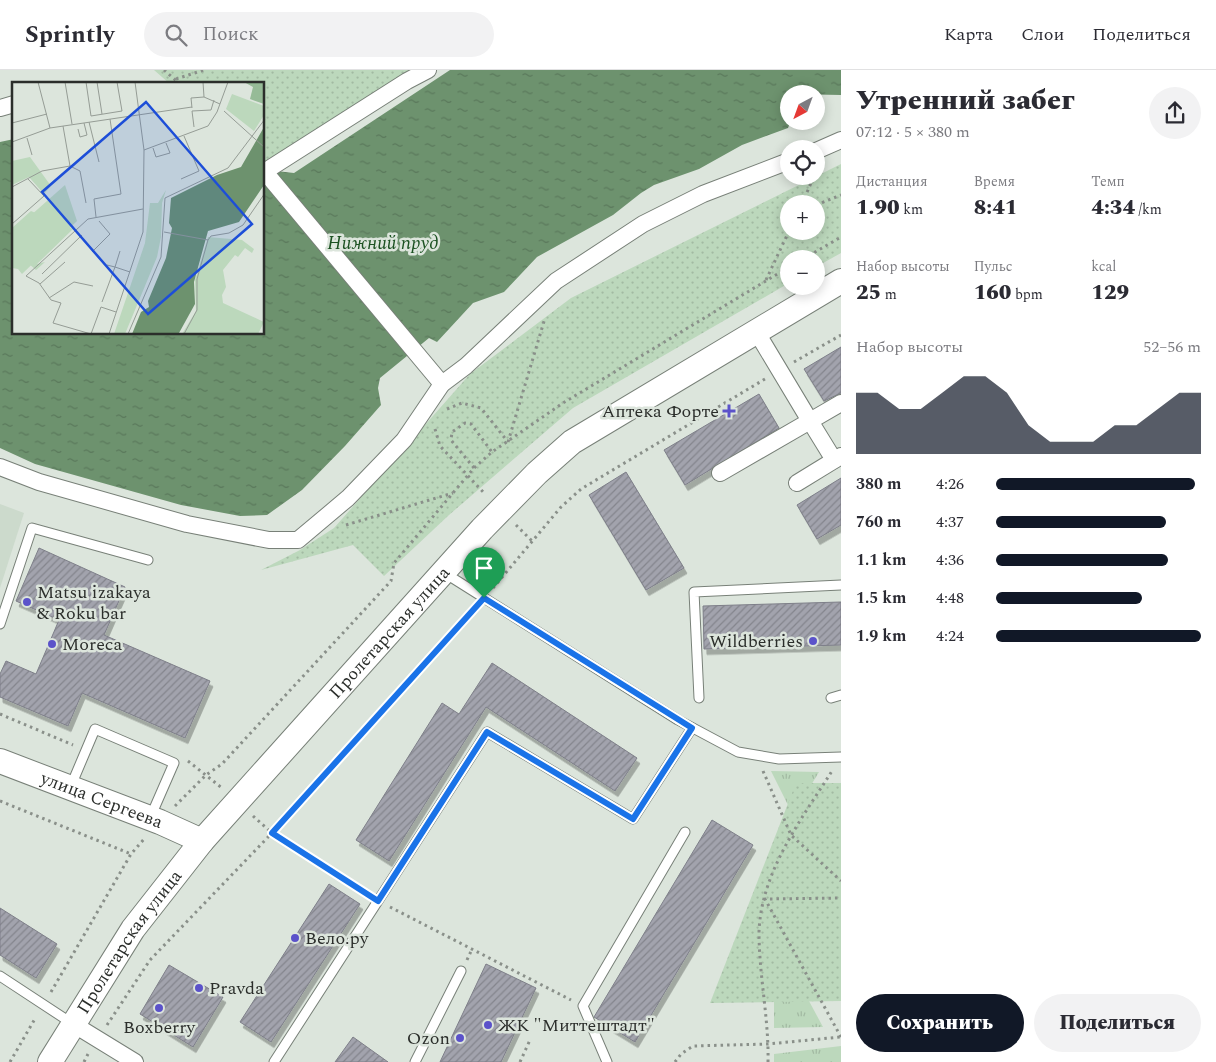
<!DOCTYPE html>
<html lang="ru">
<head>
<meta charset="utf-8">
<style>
	:root { --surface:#fff; --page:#f2f2f3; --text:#2b2b33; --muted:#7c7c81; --line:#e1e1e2; --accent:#111827 }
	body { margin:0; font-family:Spectral,serif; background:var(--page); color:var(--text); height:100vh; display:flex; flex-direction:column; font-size:19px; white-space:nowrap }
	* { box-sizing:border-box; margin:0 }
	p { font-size:16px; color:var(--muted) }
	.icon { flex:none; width:28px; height:28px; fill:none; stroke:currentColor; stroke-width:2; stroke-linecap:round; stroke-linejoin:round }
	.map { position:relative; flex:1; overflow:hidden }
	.panel { display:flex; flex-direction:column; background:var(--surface); width:375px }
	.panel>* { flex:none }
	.needle { width:32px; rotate:221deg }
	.fabs { position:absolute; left:780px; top:15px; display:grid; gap:10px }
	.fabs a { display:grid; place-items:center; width:45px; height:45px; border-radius:50%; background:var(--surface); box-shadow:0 2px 12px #0003; font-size:25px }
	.pin { position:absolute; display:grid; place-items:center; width:42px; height:42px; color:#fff; margin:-51px -21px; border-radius:50% 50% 50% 0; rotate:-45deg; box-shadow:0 0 5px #0007 }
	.pin .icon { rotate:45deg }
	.round { display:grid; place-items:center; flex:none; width:52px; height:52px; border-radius:26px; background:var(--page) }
	.overview { display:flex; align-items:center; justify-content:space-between; height:85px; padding:0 15px }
	h1 { font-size:28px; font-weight:800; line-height:38px }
	.stats { display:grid; grid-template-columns:repeat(3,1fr); gap:8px; height:85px; padding:5px 15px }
	.stats div { display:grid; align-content:center }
	.stats b { font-size:21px; font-weight:800 }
	.stats small { font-size:14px; font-weight:400 }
	.stats p { font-size:14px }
	.chart { height:140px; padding:10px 15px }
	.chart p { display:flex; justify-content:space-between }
	.chart svg { width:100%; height:90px; margin-top:5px; fill:var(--accent); opacity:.7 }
	.primary-button { display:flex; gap:10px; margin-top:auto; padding:10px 15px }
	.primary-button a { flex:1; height:58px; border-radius:30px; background:var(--accent); color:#fff; font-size:20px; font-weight:800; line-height:58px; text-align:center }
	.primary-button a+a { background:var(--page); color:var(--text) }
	ul { padding:0 15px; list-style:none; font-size:16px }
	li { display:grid; grid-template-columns:80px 60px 1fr; align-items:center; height:38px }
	li i { height:12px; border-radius:6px; background:var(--accent) }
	header { display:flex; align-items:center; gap:30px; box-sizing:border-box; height:70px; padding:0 25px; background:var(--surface); border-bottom:1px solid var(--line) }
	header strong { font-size:24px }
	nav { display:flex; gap:28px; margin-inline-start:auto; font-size:18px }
	.search { width:350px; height:45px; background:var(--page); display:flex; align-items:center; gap:12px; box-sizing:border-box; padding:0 18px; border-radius:28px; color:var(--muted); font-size:19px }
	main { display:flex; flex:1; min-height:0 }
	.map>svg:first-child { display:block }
	.built { fill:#ccdacc }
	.grass { fill:url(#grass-tufts) }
	.park { fill:url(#park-dots); fill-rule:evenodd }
	.water { fill:url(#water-ripples) }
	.building { fill:url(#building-hatch); stroke:#7e7f89; filter:url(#shadow) }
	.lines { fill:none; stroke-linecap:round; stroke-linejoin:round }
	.lane-casing { stroke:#788078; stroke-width:11 }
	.street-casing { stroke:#788078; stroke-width:18 }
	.secondary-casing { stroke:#788078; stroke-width:26 }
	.path { stroke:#8a908a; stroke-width:3; stroke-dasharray:2.5 4; stroke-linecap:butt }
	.lane { stroke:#fff; stroke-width:9 }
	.street { stroke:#fff; stroke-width:16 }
	.secondary { stroke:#fff; stroke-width:24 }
	.route-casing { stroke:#fff; stroke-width:10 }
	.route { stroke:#1a73e8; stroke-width:6 }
	.poi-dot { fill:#5b52ca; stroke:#dce5dc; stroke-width:2 }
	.labels { text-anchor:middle; stroke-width:5; stroke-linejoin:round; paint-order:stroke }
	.poi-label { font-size:18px; fill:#2b2e2b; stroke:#dce5dc; text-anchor:start }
	.street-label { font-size:18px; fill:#2b2e2b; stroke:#dce5dc }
	.water-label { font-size:19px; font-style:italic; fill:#1c5222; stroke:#dce5dc }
	.inset-road { fill:none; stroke:#959c95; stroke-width:1 }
	.view { fill:#1d4ed8; fill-opacity:0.15; stroke:#1d4ed8; stroke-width:2.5 }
	.inset-edge { fill:none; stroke:#2b2e2b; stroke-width:2.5 }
</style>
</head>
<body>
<header>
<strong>Sprintly</strong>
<div class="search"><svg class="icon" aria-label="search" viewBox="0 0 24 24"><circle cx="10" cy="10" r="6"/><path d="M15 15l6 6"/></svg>Поиск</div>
<nav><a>Карта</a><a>Слои</a><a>Поделиться</a></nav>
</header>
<main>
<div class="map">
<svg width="841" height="992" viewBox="0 0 841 992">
	<defs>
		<pattern id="grass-tufts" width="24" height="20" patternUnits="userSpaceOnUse" patternTransform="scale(1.25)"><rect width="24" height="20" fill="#bcd8bc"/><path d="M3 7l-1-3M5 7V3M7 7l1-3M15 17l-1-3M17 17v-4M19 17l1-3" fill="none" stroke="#a2baa2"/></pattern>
		<pattern id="park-dots" width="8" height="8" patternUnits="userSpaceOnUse" patternTransform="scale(1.25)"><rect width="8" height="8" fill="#bcd8bc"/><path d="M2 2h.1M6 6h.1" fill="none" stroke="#a2baa2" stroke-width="1.8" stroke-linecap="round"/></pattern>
		<pattern id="water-ripples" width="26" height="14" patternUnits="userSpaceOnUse" patternTransform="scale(1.25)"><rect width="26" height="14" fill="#6d926e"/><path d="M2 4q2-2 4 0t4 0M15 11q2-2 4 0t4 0" fill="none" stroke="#5a785b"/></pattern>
		<pattern id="building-hatch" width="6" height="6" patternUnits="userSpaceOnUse" patternTransform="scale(1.25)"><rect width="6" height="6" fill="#a2a3ad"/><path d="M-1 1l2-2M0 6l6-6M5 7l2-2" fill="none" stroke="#84858d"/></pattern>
		<filter id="shadow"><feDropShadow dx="3" dy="5.5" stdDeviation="0" flood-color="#0004"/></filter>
	</defs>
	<rect width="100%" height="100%" fill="#dce5dc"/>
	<polygon class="built" points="0,434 24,443 0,518"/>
	<g class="grass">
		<polygon points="771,701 819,702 793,745"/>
		<polygon points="774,866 823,957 774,958"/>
		<polygon points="841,976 841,992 774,992 774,984"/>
	</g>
	<g class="park">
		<polygon points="154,0 433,0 264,108 264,14 170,14"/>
		<path d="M841,94V183L816,197V189H789V213L573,338L449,445L384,506L353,475L261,500L300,480L334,458L470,304L571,228ZM789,134H816V161H789Z"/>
		<polygon points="796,713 841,713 841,931 710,933"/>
	</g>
	<polygon class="water" points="450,0 841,0 841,25 789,24 789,51 791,51 788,58 742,75 699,99 654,115 641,123 613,145 537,187 504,222 473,233 437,272 429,268 380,308 378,318 381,335 345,376 302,420 267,445 240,446 181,435 35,394 0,378 0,72 14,69 14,264 264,264 264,112 276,101 294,103"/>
	<g class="building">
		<polygon points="841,277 841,323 824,331 804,299"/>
		<polygon points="759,324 779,358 685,415 664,380"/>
		<polygon points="626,402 684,498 646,520 589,425"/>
		<polygon points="841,408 841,455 817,469 797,435"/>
		<polygon points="39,478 125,517 104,565 210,611 185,668 82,623 68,656 0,627 0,604 6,591 36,604 59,550 16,531"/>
		<polygon points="841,532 841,575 704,579 703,536"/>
		<polygon points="492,593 637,688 615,721 486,637 389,791 356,770 442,633 459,644"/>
		<polygon points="712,750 753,775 635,972 594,947"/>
		<polygon points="329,814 360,834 271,972 240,952"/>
		<polygon points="0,838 57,874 36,908 0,885"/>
		<polygon points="486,894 536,918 501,992 440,992"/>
		<polygon points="169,895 223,927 193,977 140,944"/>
		<polygon points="353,967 388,992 335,992"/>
	</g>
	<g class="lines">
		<defs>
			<g id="lane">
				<polyline points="443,502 678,650 738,682 779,689 841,687"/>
				<polyline points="0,554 32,458 148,490"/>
				<polyline points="699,628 694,522 841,515"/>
				<polyline points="831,628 841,625"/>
				<polyline points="70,718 95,659 174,693 150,748"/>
				<polyline points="0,906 73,954"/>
				<polyline points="274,992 487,662 633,749 692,658"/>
				<polyline points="415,992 461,901"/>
				<polyline points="607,992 583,936 685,762"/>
			</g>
			<g id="street">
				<polyline points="0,38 14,34"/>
				<polyline points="816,81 841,70"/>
				<polyline points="264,102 407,11 428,0"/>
				<polyline points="265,102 442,314"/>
				<polyline points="834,390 810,351 841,333"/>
				<polyline points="0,397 39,412 187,454 269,470 298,470 348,428 404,370 442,314 466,296 556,211 643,154 703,124 789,91"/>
				<polyline points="720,403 810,351 756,261"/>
				<polyline points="797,413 841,386"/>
				<polyline points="73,954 135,992"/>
			</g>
			<g id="secondary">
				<path id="s1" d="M0,691L160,752L202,771"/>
				<path id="s2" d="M50,992L133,859L202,771L482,459L537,403L572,372L841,211"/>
			</g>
		</defs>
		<use href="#lane" class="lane-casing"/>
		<use href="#street" class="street-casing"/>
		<use href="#secondary" class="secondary-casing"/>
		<g class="path">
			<polyline points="164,0 180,14"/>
			<polyline points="176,9 204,0"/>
			<polyline points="802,134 814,106"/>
			<polyline points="816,135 841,125"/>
			<polyline points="803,189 841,167"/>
			<polyline points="766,210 789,161"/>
			<polyline points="794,292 841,265"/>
			<polyline points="447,339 462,333 481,338 508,372"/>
			<polyline points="435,359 440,376 485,424"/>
			<polyline points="508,372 545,248"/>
			<polyline points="474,398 451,370 452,362 465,353 471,354 492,382"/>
			<polyline points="346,455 453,423"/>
			<polyline points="516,455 532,471"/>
			<polyline points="493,518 561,437 581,419 765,309"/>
			<polyline points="0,644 73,675"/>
			<polyline points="188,691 222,718"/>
			<polyline points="763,701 791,765 841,811"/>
			<polyline points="0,731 131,784"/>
			<polyline points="175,736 206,705 222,694 391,511 394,493 474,398 492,382 563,333 789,197"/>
			<polyline points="253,746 272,763 367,824"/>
			<polyline points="390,837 571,930"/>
			<polyline points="467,890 472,879"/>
			<polyline points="51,922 131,784 145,768"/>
			<polyline points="107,955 150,890 272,763 476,538"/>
			<polyline points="841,967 765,829 841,828"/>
			<polyline points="10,992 36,947"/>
			<polyline points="84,992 88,984"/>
			<polyline points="520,992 530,970"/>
			<polyline points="675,992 681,984 693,976 768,974 841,967"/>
			<path d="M768,992C769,949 759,906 759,862C761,802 801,750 832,701"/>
		</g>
		<use href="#lane" class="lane"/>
		<use href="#street" class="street"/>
		<use href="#secondary" class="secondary"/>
	</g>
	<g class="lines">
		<defs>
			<polygon id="route" points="484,528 692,658 633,749 487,662 378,831 272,763"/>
		</defs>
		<use href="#route" class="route-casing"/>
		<use href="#route" class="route"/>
	</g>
	<g class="poi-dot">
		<path d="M726.5 333.5h5v5h5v5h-5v5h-5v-5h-5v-5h5z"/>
		<circle cx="27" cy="532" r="5"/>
		<circle cx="813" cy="571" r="5"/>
		<circle cx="52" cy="574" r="5"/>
		<circle cx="295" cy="868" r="5"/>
		<circle cx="199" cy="918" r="5"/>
		<circle cx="159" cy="938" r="5"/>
		<circle cx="488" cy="955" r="5"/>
		<circle cx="460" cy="968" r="5"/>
	</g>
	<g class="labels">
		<g class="poi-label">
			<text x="719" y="347" text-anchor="end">Аптека Форте</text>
			<text x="37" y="528">Matsu izakaya<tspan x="37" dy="21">&amp; Roku bar</tspan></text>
			<text x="803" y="577" text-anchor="end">Wildberries</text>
			<text x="62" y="580">Moreca</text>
			<text x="305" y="874">Вело.ру</text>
			<text x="209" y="924">Pravda</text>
			<text x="498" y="961">ЖК "Миттештадт"</text>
			<text x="159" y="963" text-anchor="middle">Boxberry</text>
			<text x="450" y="974" text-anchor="end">Ozon</text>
		</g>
		<g class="street-label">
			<text dy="6" stroke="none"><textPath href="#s2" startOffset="549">Пролетарская улица</textPath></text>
			<text dy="6" stroke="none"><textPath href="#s1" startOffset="109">улица Сергеева</textPath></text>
			<text dy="6" stroke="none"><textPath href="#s2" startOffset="144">Пролетарская улица</textPath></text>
		</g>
		<g class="water-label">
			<text x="383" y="179">Нижний пруд</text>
		</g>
	</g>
	<g transform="translate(12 12)">
		<rect width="252" height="252" fill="#dce5dc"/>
		<path d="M18,75L39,104L32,112L17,95L0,103V79ZM19,129L61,147L25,182L33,180L24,188L0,167V146Z" fill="#bcd8bc"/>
		<path d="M232,0H252V22L238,17L241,5Z" fill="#96bb97"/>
		<path d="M220,12L252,24V33L242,49L214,27ZM53,103L65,139L10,192L6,187L0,186V150ZM154,108L150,121L149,155L145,175L113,252H102L133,161L138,121H146ZM196,155L230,158L242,167L240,171L233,166L226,175L223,173L211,188L214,205L210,213L211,221L252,240L246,252H170L184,229L183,198Z" fill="#bcd8bc"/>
		<path d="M252,45V103L227,140L196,149L182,200L183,222L167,251L120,252L129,230L137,225L136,219L154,176L160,146L157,141L159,116L205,93L229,85Z" fill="#6d926e"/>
		<path class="inset-road" d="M26,0L38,46M53,0L60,42M74,0L79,34L110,29L105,0M85,0L90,32M191,0L192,15M180,26L179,16L192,15L208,22M212,29L253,66M77,40L87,80M0,41L35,32M182,45L180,29L199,28L202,18M66,47L68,55L75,53L72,41M15,56L20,73M0,60L38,46L180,25M141,66L144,75L158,71L154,61M132,68L196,44L205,30L216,0M58,84L68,89L74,121M169,97L187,89L172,54M0,105L30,89L58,84L51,44M84,135L82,117L109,112L98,37M0,142L32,114L16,97M152,150L196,158M108,169L103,185L118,190M80,170L98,152L87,139M30,192L70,153M28,202L53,180M37,216L62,200L81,204M90,220L103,185L95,183M104,230L89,225L79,252L41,241L49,221L39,218L27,201L14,194L76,137L131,127M97,252L131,150L132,68L123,0M116,252L149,175L153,116L216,86L253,37M172,252L185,228V197L196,158L199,154L217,151L231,143L253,111"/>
		<path class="view" d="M134,20L240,142L136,232L30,110Z"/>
		<rect width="252" height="252" class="inset-edge"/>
	</g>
</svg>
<div class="fabs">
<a><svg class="needle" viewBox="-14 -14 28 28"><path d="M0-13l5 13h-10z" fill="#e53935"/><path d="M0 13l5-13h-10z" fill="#7c7c81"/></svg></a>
<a><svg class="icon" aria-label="locate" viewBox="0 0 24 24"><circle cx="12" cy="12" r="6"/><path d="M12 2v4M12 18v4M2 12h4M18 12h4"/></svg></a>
<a>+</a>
<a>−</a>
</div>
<div class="pin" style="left:484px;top:528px;background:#1e9e55"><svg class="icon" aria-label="arrive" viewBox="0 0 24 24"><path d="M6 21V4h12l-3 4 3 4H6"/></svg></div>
</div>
<section class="panel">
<div class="overview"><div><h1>Утренний забег</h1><p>07:12 · 5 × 380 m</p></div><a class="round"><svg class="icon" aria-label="share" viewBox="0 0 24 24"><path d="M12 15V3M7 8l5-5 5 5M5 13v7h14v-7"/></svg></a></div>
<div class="stats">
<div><p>Дистанция</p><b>1.90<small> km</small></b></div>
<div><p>Время</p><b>8:41</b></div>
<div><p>Темп</p><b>4:34<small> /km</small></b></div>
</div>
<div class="stats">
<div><p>Набор высоты</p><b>25<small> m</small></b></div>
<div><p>Пульс</p><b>160<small> bpm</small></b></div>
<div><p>kcal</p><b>129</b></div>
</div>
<div class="chart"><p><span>Набор высоты</span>52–56 m</p>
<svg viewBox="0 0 160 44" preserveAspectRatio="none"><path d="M0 44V14L10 14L20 22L30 22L40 14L50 6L60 6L70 14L80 30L90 38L100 38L110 38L120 30L130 30L140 22L150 14L160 14V44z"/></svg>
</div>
<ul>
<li><b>380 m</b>4:26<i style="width:97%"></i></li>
<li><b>760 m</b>4:37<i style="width:83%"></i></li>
<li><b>1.1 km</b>4:36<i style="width:84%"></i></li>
<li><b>1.5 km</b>4:48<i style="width:71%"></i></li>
<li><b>1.9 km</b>4:24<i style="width:100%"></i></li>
</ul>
<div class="primary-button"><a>Сохранить</a><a>Поделиться</a></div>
</section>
</main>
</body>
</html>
